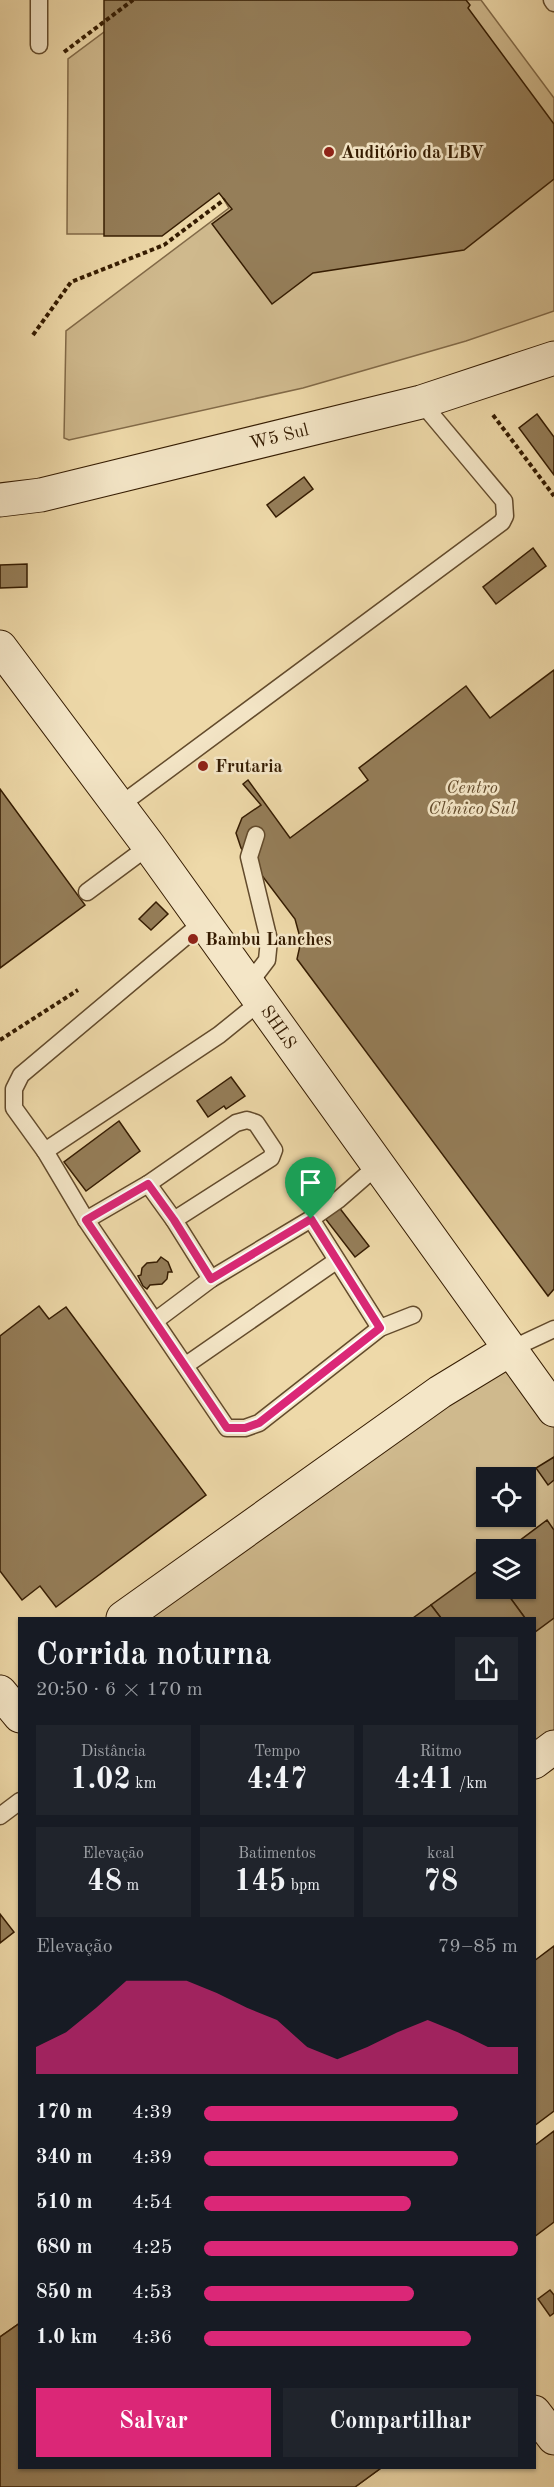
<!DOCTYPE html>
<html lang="pt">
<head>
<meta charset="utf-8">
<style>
	:root { --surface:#171b24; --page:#20242c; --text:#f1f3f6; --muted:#9ea1a6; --accent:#db2777 }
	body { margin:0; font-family:"Old Standard TT",serif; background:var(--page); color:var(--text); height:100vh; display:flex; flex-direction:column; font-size:22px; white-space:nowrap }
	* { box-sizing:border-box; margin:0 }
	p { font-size:20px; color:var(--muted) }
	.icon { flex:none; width:33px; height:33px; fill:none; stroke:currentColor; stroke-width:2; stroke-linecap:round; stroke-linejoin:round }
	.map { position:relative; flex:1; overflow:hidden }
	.side { position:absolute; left:18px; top:1617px; width:518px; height:852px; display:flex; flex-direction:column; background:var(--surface); border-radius:0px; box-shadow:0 2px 4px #0004 }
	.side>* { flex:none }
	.buttons { position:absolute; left:476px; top:1467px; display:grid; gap:12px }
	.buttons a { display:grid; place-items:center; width:60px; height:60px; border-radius:0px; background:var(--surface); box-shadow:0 2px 4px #0004; font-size:30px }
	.pin { position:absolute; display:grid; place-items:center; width:51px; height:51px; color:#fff; margin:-62px -26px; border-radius:50% 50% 50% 0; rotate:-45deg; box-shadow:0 0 6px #0007 }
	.pin .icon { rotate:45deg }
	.round { display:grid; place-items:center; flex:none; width:63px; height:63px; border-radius:0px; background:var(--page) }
	.overview { display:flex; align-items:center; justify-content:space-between; height:102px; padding:0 18px }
	h1 { font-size:33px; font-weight:800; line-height:45px }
	.figures { display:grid; grid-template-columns:repeat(3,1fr); gap:9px; height:102px; padding:6px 18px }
	.figures div { display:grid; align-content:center; border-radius:0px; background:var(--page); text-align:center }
	.figures b { font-size:30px; font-weight:800 }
	.figures small { font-size:16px; font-weight:400 }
	.figures p { font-size:16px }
	.chart { height:168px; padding:12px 18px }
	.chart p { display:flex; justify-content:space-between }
	.chart svg { width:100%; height:108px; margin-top:6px; fill:var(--accent); opacity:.7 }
	.cta { display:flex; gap:12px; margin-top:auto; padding:12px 18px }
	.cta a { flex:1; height:69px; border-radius:0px; background:var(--accent); color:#fff; font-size:24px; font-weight:800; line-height:69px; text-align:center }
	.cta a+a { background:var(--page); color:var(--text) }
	ul { padding:0 18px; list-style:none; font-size:20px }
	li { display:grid; grid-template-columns:96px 72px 1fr; align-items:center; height:45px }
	li i { height:15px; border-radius:8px; background:var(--accent) }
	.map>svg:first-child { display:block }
	.green { fill:#cfb98d; stroke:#826a48; stroke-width:1.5; fill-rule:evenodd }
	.building { fill:#957e59; stroke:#351c02; stroke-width:1.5 }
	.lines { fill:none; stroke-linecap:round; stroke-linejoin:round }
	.lane-casing { stroke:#634b2c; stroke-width:19 }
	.secondary-casing { stroke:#351c02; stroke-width:35 }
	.path { stroke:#351c02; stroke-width:4; stroke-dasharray:4.5 3; stroke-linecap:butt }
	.lane { stroke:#f4e6c7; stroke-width:16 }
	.secondary { stroke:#f4e6c7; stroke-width:33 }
	.route-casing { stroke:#fff; stroke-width:12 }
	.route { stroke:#db2777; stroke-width:8 }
	.poi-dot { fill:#8f2418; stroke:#f4e6c7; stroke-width:2 }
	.labels { text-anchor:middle; stroke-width:5; stroke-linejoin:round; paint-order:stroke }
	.poi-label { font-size:18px; font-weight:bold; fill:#351c02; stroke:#f4e6c7; text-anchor:start }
	.street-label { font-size:18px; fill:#351c02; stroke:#f4e6c7 }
	.park-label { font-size:18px; font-style:italic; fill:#634b2c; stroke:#f4e6c7 }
</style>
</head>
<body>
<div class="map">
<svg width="554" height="2487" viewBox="0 0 554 2487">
	<rect width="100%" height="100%" fill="#eed9a9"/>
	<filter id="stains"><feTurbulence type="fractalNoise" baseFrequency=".00333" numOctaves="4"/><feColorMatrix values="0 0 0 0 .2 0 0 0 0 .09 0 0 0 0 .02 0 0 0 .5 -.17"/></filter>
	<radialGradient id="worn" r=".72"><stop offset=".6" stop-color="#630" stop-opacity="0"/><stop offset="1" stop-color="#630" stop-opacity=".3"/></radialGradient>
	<g class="green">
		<polygon points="147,0 481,0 554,98 554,311 466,341 303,388 69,440 64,438 66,331 229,208 219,191 159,234 67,234 68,59"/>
		<path d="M509,1350L554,1410V1747L534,1762V1618H131ZM486,1478H525V1516H486ZM486,1550H525V1588H486Z"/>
	</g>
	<g class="building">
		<polygon points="104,0 466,0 470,5 468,8 554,124 554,179 464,250 313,273 272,304 212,224 232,209 219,193 162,236 104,236"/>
		<polygon points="537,414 554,437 554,475 519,428"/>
		<polygon points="304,477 313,489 276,517 267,505"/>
		<polygon points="533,548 546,566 496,604 483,587"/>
		<polygon points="27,564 27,587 0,588 0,565"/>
		<polygon points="554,670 554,1289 548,1296 297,959 301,941 295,919 241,848 236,833 242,818 261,805 243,784 248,780 290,838 368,780 359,768 466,686 490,718"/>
		<polygon points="0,789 85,905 0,968"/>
		<polygon points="156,902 168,914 151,930 139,919"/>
		<polygon points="231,1077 245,1096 226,1109 224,1106 208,1117 197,1101"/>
		<polygon points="119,1121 140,1151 86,1191 64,1162"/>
		<polygon points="328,1193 369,1246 355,1257 314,1204"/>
		<polygon points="161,1257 168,1262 172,1272 168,1272 167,1279 162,1284 150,1285 147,1289 143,1286 138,1276 141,1275 142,1268 147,1263 157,1262"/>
		<polygon points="39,1306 49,1319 66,1307 206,1495 56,1607 40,1586 22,1600 0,1571 0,1336"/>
		<polygon points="554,1457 554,1480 548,1485 536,1468"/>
		<polygon points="547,1520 554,1530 554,1618 535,1632 534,1618 525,1618 503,1588 525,1588 525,1550 507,1550"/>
		<polygon points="486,1565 486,1588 503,1588 525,1618 441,1618 431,1605"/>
		<polygon points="431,1605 441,1618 413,1618"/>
		<polygon points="0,1914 14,1932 0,1943"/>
		<polygon points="554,1946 554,2111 534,2126 534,1961"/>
		<polygon points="554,2131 554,2222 534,2237 534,2146"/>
		<polygon points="550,2290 554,2295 554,2313 550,2316 538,2299"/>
		<polygon points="20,2323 20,2468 381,2468 355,2487 177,2487 176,2485 188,2477 181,2468 156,2487 0,2487 0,2337"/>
		<polygon points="20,2323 20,2468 381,2468 355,2487 0,2487 0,2337"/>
	</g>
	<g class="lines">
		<defs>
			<g id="lane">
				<polyline points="552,0 554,3"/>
				<polyline points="39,45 39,0"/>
				<polyline points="119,806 502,522 505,516 504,501 421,402"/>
				<polyline points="87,892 149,846"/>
				<polyline points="203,922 21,1075 14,1089 14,1108 45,1151 86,1220 227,1428 245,1428 259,1423 380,1328 413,1315"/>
				<polyline points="248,985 267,960 269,940 249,857 256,835"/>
				<polyline points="45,1151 219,1035 261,1001"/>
				<polyline points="148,1184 174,1220 211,1279"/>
				<polyline points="311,1219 380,1328"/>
				<polyline points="86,1220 148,1184 236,1123 247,1120 256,1123 274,1150 271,1158 174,1220"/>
				<polyline points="155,1321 211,1279 311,1219 338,1200 377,1166"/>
				<polyline points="509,1350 554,1329"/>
				<polyline points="186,1365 336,1261"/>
				<polyline points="0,1816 20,1801"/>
			</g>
			<g id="secondary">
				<polyline points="0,500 41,495 421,402 554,358"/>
				<polyline points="0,647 149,846 554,1410"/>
				<polyline points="123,1618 440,1392 509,1350"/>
				<polyline points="0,1692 20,1716"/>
				<polyline points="534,1762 554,1747"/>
				<polyline points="534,2412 554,2438"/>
			</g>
		</defs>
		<use href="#lane" class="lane-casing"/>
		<use href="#secondary" class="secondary-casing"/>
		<g class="path">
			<polyline points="64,52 133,0"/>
			<polyline points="33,335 71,282 164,245 225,199"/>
			<polyline points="493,415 554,496"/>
			<polyline points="0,1040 78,990"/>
		</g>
		<use href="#lane" class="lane"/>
		<use href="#secondary" class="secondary"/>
	</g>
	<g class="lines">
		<defs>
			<polygon id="route" points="148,1184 174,1220 211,1279 311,1219 380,1328 259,1423 245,1428 227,1428 86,1220"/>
		</defs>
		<use href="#route" class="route-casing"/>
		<use href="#route" class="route"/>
	</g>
	<g class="poi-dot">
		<circle cx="329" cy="152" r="6"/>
		<circle cx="203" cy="766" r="6"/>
		<circle cx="193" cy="939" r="6"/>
	</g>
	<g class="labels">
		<g class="poi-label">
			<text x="341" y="158">Auditório da LBV</text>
			<text x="215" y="772">Frutaria</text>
			<text x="205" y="945">Bambu Lanches</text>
		</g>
		<g class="street-label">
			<text transform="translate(279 436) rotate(-14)" y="6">W5 Sul</text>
			<text transform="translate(279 1027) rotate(55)" y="6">SHLS</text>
		</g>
		<g class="park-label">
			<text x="472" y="793">Centro<tspan x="472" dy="21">Clínico Sul</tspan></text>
		</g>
	</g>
	<rect width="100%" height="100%" filter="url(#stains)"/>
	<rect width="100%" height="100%" fill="url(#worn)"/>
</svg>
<div class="buttons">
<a><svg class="icon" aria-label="locate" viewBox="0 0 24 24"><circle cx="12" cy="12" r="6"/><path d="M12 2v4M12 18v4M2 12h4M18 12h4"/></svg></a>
<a><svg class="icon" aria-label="layers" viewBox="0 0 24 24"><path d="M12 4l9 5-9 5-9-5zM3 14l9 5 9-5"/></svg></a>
</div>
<div class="pin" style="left:311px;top:1219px;background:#1e9e55"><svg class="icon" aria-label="arrive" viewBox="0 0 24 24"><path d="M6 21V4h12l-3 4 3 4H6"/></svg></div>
<section class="side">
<div class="overview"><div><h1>Corrida noturna</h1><p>20:50 · 6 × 170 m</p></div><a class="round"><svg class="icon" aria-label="share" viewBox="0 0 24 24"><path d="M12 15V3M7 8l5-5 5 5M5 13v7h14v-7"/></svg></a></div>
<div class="figures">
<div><p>Distância</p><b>1.02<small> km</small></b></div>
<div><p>Tempo</p><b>4:47</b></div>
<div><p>Ritmo</p><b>4:41<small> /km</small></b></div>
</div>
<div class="figures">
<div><p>Elevação</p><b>48<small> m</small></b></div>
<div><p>Batimentos</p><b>145<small> bpm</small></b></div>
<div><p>kcal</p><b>78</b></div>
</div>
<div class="chart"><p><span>Elevação</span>79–85 m</p>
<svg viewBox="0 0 160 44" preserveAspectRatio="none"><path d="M0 44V33L10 27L20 17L30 6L40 6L50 6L60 11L70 17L80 22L90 33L100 38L110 33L120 27L130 22L140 27L150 33L160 33V44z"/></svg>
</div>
<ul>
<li><b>170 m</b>4:39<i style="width:81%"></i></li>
<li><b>340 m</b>4:39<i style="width:81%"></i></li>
<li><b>510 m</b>4:54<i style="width:66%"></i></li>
<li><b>680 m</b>4:25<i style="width:100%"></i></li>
<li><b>850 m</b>4:53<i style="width:67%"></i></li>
<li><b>1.0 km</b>4:36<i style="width:85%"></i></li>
</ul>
<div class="cta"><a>Salvar</a><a>Compartilhar</a></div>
</section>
</div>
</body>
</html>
